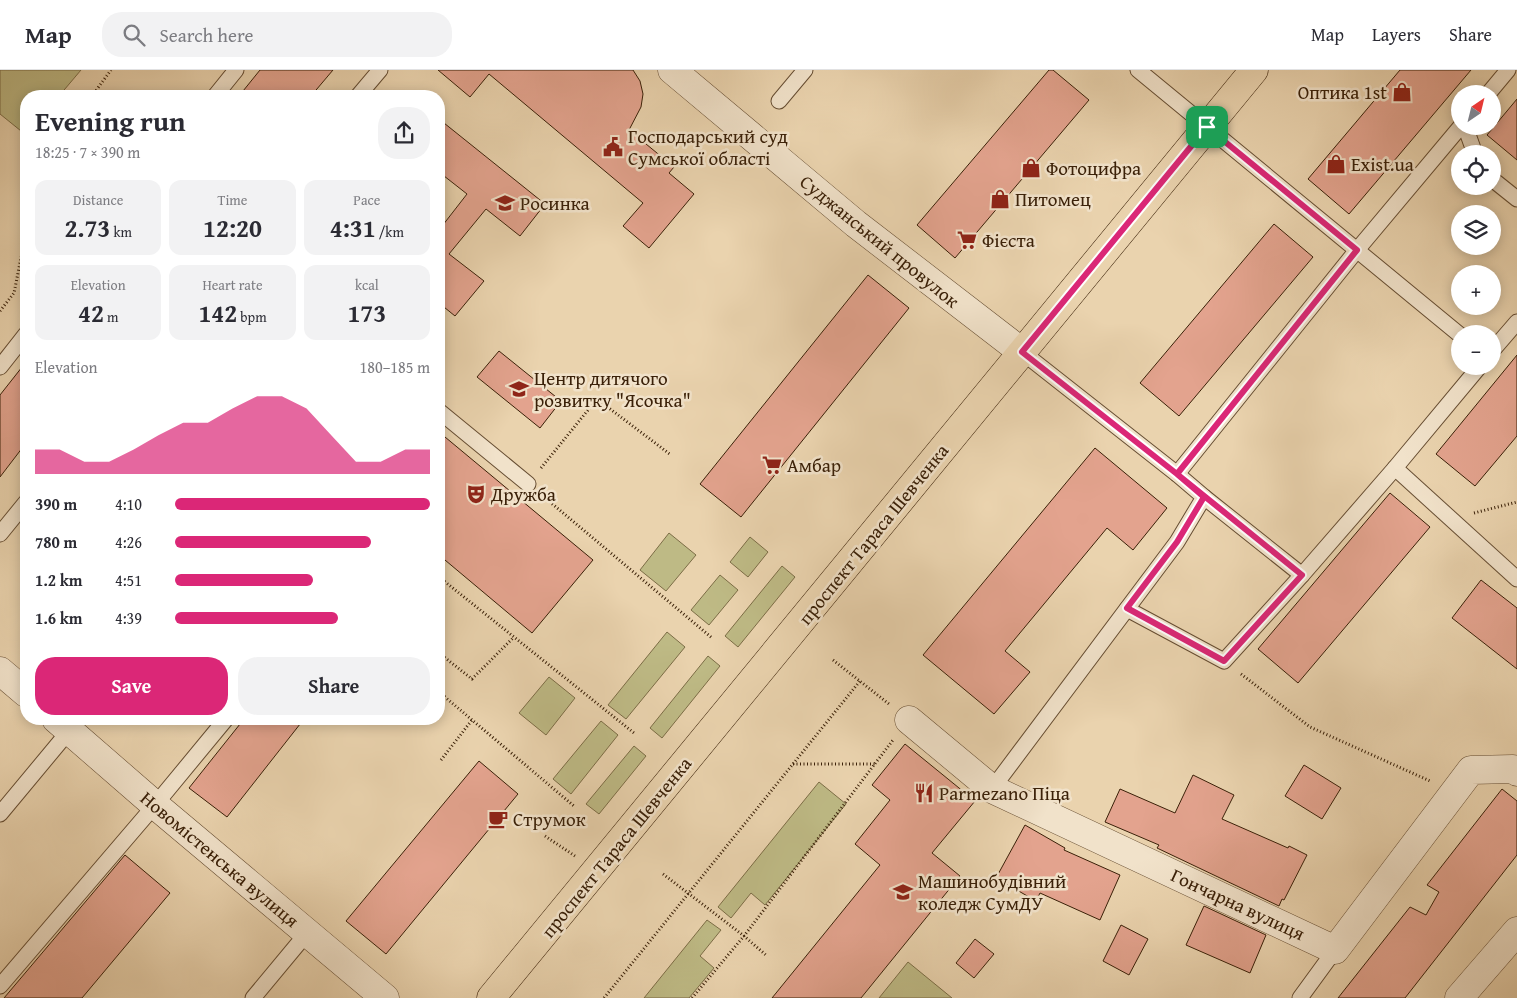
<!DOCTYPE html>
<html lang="en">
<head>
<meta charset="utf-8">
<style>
	:root { --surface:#fff; --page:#f2f2f3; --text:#2b2b33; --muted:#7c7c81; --line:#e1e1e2; --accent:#db2777 }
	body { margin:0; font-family:"Gentium Book Plus",serif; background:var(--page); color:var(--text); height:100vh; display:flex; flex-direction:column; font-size:19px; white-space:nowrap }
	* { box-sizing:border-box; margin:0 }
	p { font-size:16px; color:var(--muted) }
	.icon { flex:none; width:28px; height:28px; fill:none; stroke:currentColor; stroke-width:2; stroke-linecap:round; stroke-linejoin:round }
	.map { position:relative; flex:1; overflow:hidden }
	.side { position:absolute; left:20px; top:20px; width:425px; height:635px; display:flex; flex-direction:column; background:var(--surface); border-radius:20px; box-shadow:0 2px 12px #0003 }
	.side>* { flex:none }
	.needle { width:32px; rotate:35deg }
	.controls { position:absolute; left:1451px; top:15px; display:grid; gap:10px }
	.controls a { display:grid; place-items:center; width:50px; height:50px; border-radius:50%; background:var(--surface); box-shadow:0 2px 12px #0003; font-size:25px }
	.pin { position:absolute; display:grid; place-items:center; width:42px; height:42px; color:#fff; margin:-21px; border-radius:10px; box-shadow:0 2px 8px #0006 }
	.round { display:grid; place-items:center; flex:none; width:52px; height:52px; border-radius:20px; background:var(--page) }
	.headline { display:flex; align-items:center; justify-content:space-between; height:85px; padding:0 15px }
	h1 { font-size:28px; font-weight:600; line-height:38px }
	.figures { display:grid; grid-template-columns:repeat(3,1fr); gap:8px; height:85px; padding:5px 15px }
	.figures div { display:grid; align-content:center; border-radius:12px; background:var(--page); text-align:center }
	.figures b { font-size:25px; font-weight:600 }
	.figures small { font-size:14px; font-weight:400 }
	.figures p { font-size:14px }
	.chart { height:140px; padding:10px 15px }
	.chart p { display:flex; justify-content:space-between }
	.chart svg { width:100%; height:90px; margin-top:5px; fill:var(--accent); opacity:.7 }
	.action { display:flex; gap:10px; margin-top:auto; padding:10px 15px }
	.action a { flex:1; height:58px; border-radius:20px; background:var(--accent); color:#fff; font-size:20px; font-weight:600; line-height:58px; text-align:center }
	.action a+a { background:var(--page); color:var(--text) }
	ul { padding:0 15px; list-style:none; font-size:16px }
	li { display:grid; grid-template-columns:80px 60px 1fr; align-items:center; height:38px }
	li i { height:12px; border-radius:6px; background:var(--accent) }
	header { display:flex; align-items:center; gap:30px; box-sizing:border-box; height:70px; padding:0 25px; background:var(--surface); border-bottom:1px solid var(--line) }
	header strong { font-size:24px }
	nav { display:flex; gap:28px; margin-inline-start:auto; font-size:18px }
	.search { width:350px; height:45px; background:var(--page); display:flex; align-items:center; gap:12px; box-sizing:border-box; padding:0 18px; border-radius:20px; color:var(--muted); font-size:19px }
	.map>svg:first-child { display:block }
	.green { fill:#beba85; stroke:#7c6d46 }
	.building { fill:#e3a38e; stroke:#3a2008 }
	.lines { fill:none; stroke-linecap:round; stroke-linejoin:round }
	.service-casing { stroke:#664d32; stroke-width:17 }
	.minor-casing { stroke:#664d32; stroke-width:29 }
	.primary-casing { stroke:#3a2008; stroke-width:29 }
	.path { stroke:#3a2008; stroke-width:3; stroke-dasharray:1 2.5; stroke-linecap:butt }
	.service { stroke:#f1e2ca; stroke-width:15 }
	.minor { stroke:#f1e2ca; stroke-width:28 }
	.primary { stroke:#ead3ae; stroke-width:28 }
	.route-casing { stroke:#fff; stroke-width:10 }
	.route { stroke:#db2777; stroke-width:6 }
	.labels { text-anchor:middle; stroke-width:5; stroke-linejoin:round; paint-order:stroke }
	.poi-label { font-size:19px; fill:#3a2008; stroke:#f1e2ca; text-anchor:start }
	.street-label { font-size:19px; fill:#3a2008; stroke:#f1e2ca }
</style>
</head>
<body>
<header>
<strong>Map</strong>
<div class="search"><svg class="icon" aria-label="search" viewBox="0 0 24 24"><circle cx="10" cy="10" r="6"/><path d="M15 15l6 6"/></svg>Search here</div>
<nav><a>Map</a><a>Layers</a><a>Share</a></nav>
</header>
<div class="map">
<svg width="1517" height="928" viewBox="0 0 1517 928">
	<rect width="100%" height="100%" fill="#ead3ae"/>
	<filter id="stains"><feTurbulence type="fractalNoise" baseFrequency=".004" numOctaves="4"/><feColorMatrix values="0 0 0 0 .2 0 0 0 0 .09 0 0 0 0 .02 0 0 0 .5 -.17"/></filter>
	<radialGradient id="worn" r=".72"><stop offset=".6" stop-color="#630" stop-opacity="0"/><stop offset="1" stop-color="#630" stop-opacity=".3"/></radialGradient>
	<g class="green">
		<polygon points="0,0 81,0 59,26 26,26 26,65 0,44"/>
		<polygon points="669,463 696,485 666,521 640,500"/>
		<polygon points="750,467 768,482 748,507 730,492"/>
		<polygon points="782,496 795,507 738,577 725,566"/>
		<polygon points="720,505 738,520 709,555 691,540"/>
		<polygon points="667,562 685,577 626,649 608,635"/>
		<polygon points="708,586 720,596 662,668 650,658"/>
		<polygon points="549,607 575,628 546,665 519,643"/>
		<polygon points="601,651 618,665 571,724 553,709"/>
		<polygon points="634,676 646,686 599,744 586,734"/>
		<polygon points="819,712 846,734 765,835 751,823 731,848 718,837"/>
		<polygon points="707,850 721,860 700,886 714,898 689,928 644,928"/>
		<polygon points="908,892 952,928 879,928"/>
	</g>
	<g class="building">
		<polygon points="260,0 333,0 311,26 239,26"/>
		<polygon points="438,0 633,0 640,11 643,24 641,37 629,60 674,97 669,103 694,124 649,178 623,156 643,133 489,4 470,27"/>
		<polygon points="1049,0 1053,0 1089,30 955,188 917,155"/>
		<polygon points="1400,0 1471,0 1349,144 1308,109"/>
		<polygon points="1517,29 1517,90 1487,65"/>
		<polygon points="439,49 545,134 520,166 486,139 449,184 484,211 455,246 439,233 439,160 467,124 439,102"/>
		<polygon points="1274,154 1313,187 1179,346 1140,313"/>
		<polygon points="868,205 909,238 741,447 700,414"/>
		<polygon points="499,281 561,331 540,358 477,307"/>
		<polygon points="1517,285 1517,366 1475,416 1436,384"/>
		<polygon points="26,292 26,373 0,407 0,325"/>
		<polygon points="439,362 593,490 532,563 439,485"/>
		<polygon points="1095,378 1167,438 1133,480 1107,458 1005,581 1030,602 994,644 923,585"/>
		<polygon points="1390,423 1430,457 1298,613 1258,579"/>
		<polygon points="1481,510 1517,538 1517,599 1452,548"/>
		<polygon points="244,649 304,649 227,747 189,718"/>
		<polygon points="905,674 975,731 932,783 960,806 861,928 772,928 880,795 855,774 890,730 872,715"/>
		<polygon points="479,691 518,724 386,884 346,851"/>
		<polygon points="1304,695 1341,718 1322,749 1285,726"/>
		<polygon points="1193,705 1234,725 1222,749 1288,778 1289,776 1307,785 1284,830 1282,829 1279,836 1157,778 1159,775 1105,752 1120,719 1175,743"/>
		<polygon points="1502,719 1517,731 1517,785 1405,928 1338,928 1410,837 1426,845 1439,822 1427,815"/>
		<polygon points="1025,755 1065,778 1064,780 1120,805 1100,850 1040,823 1036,831 996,808"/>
		<polygon points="125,785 170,823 82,928 4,928"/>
		<polygon points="1204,836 1266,865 1250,903 1186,875"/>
		<polygon points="1121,855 1148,869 1129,905 1103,891"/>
		<polygon points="975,869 994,884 974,908 956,893"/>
	</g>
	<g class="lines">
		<defs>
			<g id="service">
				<polyline points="1138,0 1460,265"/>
				<polyline points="1488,24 1508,0"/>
				<polyline points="215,26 236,0"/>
				<polyline points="358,26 380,0"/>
				<polyline points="779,31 805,0"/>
				<polyline points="1465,56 1475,84"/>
				<polyline points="1492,109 1517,129"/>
				<polyline points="1492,281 1517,252"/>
				<polyline points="0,297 26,264"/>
				<polyline points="439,341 528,414"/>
				<polyline points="1395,398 1517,509"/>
				<polyline points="1177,404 1357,180 1461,56"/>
				<polyline points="1204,427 1302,505 1395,398 1480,296"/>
				<polyline points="0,464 26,432"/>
				<polyline points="1127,539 1224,591 1302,505"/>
				<polyline points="992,719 1177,472 1204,427 1177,404 1022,282"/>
				<polyline points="0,744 79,649"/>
				<polyline points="0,916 155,735 226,649"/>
				<polyline points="253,928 307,863"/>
				<polyline points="1300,928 1335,880"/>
			</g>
			<g id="minor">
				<polyline points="672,0 856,154 1022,282"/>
				<polyline points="0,601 26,623"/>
				<polyline points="56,649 155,735 385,928"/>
				<polyline points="909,650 992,719 1335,880 1471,700 1513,699 1517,702"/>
				<polyline points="1459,928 1517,861"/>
			</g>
			<polyline id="primary" points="491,928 1254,0"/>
		</defs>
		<use href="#service" class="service-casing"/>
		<use href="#minor" class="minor-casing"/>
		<use href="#primary" class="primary-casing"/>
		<g class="path">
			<polyline points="92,26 111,0"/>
			<polyline points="0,241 14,223 26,163"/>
			<polyline points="541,398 597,329 671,385"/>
			<polyline points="544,427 712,568"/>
			<polyline points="1474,443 1517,432"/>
			<polyline points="439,507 634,663"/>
			<polyline points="439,583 472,609 514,567"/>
			<polyline points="833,590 889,634"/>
			<polyline points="1241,604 1310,657 1430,711"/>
			<polyline points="439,622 574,736"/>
			<polyline points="441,690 472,650"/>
			<polyline points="793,694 876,694"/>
			<polyline points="545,766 575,786"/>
			<polyline points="663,804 744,866 767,886"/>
			<polyline points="604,928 860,611"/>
			<polyline points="692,928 744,866 893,670"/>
		</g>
		<use href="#service" class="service"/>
		<use href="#minor" class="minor"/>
		<use href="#primary" class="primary"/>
	</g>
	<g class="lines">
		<defs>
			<polyline id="route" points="1207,57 1022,282 1177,404 1204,427 1177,472 1127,538 1224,591 1302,505 1177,404 1357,180 1207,57"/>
		</defs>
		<use href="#route" class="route-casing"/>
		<use href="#route" class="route"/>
	</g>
	<defs>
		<symbol id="shop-bare" viewBox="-9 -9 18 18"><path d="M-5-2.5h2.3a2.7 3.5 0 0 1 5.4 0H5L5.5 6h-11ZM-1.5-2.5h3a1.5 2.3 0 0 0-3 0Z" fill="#8f2418" stroke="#f1e2ca" stroke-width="2.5" paint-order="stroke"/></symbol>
		<symbol id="civic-bare" viewBox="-9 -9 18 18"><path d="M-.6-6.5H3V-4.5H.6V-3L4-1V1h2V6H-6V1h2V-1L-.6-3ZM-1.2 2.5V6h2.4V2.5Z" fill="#8f2418" stroke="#f1e2ca" stroke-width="2.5" paint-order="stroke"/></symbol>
		<symbol id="school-bare" viewBox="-9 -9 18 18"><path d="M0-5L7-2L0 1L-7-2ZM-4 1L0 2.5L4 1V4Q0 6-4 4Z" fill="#8f2418" stroke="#f1e2ca" stroke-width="2.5" paint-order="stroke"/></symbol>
		<symbol id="supermarket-bare" viewBox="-9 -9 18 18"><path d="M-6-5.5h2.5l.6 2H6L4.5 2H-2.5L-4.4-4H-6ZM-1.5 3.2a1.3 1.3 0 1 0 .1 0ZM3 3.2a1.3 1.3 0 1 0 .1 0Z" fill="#8f2418" stroke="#f1e2ca" stroke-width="2.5" paint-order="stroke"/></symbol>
		<symbol id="theatre-bare" viewBox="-9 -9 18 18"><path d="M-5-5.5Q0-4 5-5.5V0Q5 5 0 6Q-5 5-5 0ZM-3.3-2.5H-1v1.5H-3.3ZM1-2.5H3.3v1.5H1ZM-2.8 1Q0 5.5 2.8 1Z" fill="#8f2418" stroke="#f1e2ca" stroke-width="2.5" paint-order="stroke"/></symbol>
		<symbol id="restaurant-bare" viewBox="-9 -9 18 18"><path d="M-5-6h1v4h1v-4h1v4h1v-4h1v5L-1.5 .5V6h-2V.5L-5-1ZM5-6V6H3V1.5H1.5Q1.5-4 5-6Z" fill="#8f2418" stroke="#f1e2ca" stroke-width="2.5" paint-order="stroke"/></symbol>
		<symbol id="cafe-bare" viewBox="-9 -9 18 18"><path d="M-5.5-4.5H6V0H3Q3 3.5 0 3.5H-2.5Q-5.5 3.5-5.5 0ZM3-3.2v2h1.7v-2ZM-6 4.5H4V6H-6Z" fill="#8f2418" stroke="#f1e2ca" stroke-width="2.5" paint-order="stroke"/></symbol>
		<symbol id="university-bare" viewBox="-9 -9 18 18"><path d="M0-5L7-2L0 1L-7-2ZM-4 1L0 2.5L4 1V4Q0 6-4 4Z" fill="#8f2418" stroke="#f1e2ca" stroke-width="2.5" paint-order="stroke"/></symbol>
	</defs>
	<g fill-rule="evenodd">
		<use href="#shop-bare" x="1388" y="8" width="28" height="28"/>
		<use href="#civic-bare" x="599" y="63" width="28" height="28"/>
		<use href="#shop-bare" x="1322" y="80" width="28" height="28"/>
		<use href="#shop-bare" x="1017" y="84" width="28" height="28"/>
		<use href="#shop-bare" x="986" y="115" width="28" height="28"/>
		<use href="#school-bare" x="491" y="119" width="28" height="28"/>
		<use href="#supermarket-bare" x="953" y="156" width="28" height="28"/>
		<use href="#school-bare" x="505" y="305" width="28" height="28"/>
		<use href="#supermarket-bare" x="758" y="381" width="28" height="28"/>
		<use href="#theatre-bare" x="462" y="410" width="28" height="28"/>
		<use href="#restaurant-bare" x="910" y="709" width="28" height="28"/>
		<use href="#cafe-bare" x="484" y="735" width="28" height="28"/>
		<use href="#university-bare" x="889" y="808" width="28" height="28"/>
	</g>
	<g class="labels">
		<g class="poi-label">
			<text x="1387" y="29" text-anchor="end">Оптика 1st</text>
			<text x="628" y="73">Господарський суд<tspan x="628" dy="22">Сумської області</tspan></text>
			<text x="1351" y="101">Exist.ua</text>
			<text x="1046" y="105">Фотоцифра</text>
			<text x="1015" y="136">Питомец</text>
			<text x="520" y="140">Росинка</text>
			<text x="982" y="177">Фієста</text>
			<text x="534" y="315">Центр дитячого<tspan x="534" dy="22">розвитку "Ясочка"</tspan></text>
			<text x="787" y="402">Амбар</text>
			<text x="491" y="431">Дружба</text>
			<text x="939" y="730">Parmezano Піца</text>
			<text x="513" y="756">Струмок</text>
			<text x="918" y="818">Машинобудівний<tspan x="918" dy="22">коледж СумДУ</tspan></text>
		</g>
		<g class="street-label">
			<text transform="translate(880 171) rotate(39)" y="7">Суджанський провулок</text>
			<text transform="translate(873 464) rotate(-51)" y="7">проспект Тараса Шевченка</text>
			<text transform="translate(616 777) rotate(-51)" y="7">проспект Тараса Шевченка</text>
			<text transform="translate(220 789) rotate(40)" y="7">Новомістенська вулиця</text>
			<text transform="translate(1238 834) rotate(25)" y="7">Гончарна вулиця</text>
		</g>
	</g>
	<rect width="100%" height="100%" filter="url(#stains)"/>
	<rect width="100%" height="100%" fill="url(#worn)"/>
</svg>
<div class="controls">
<a><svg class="needle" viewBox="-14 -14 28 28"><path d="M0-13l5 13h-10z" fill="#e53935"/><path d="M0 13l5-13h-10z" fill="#7c7c81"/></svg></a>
<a><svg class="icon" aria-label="locate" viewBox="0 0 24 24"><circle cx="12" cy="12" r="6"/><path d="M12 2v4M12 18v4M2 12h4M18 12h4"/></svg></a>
<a><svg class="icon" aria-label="layers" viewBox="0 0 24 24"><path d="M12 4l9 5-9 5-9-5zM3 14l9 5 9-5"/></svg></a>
<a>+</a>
<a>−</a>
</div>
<div class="pin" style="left:1207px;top:57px;background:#1e9e55"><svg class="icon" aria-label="arrive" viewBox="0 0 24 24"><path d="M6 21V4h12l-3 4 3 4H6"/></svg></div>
<section class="side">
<div class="headline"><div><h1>Evening run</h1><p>18:25 · 7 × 390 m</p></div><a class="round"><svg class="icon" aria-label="share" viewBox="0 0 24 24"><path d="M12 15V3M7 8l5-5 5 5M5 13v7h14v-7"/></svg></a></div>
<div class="figures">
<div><p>Distance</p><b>2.73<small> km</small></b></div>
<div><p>Time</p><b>12:20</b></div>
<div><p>Pace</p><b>4:31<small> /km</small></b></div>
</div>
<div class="figures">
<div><p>Elevation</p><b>42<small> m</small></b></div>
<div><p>Heart rate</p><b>142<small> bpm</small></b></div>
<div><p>kcal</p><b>173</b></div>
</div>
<div class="chart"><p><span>Elevation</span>180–185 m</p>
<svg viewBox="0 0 160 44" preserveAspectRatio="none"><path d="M0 44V32L10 32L20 38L30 38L40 32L50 25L60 19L70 19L80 12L90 6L100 6L110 12L120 25L130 38L140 38L150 32L160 32V44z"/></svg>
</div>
<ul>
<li><b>390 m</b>4:10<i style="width:100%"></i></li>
<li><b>780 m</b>4:26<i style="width:77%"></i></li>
<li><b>1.2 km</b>4:51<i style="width:54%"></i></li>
<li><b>1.6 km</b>4:39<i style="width:64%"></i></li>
</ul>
<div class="action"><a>Save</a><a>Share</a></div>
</section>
</div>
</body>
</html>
